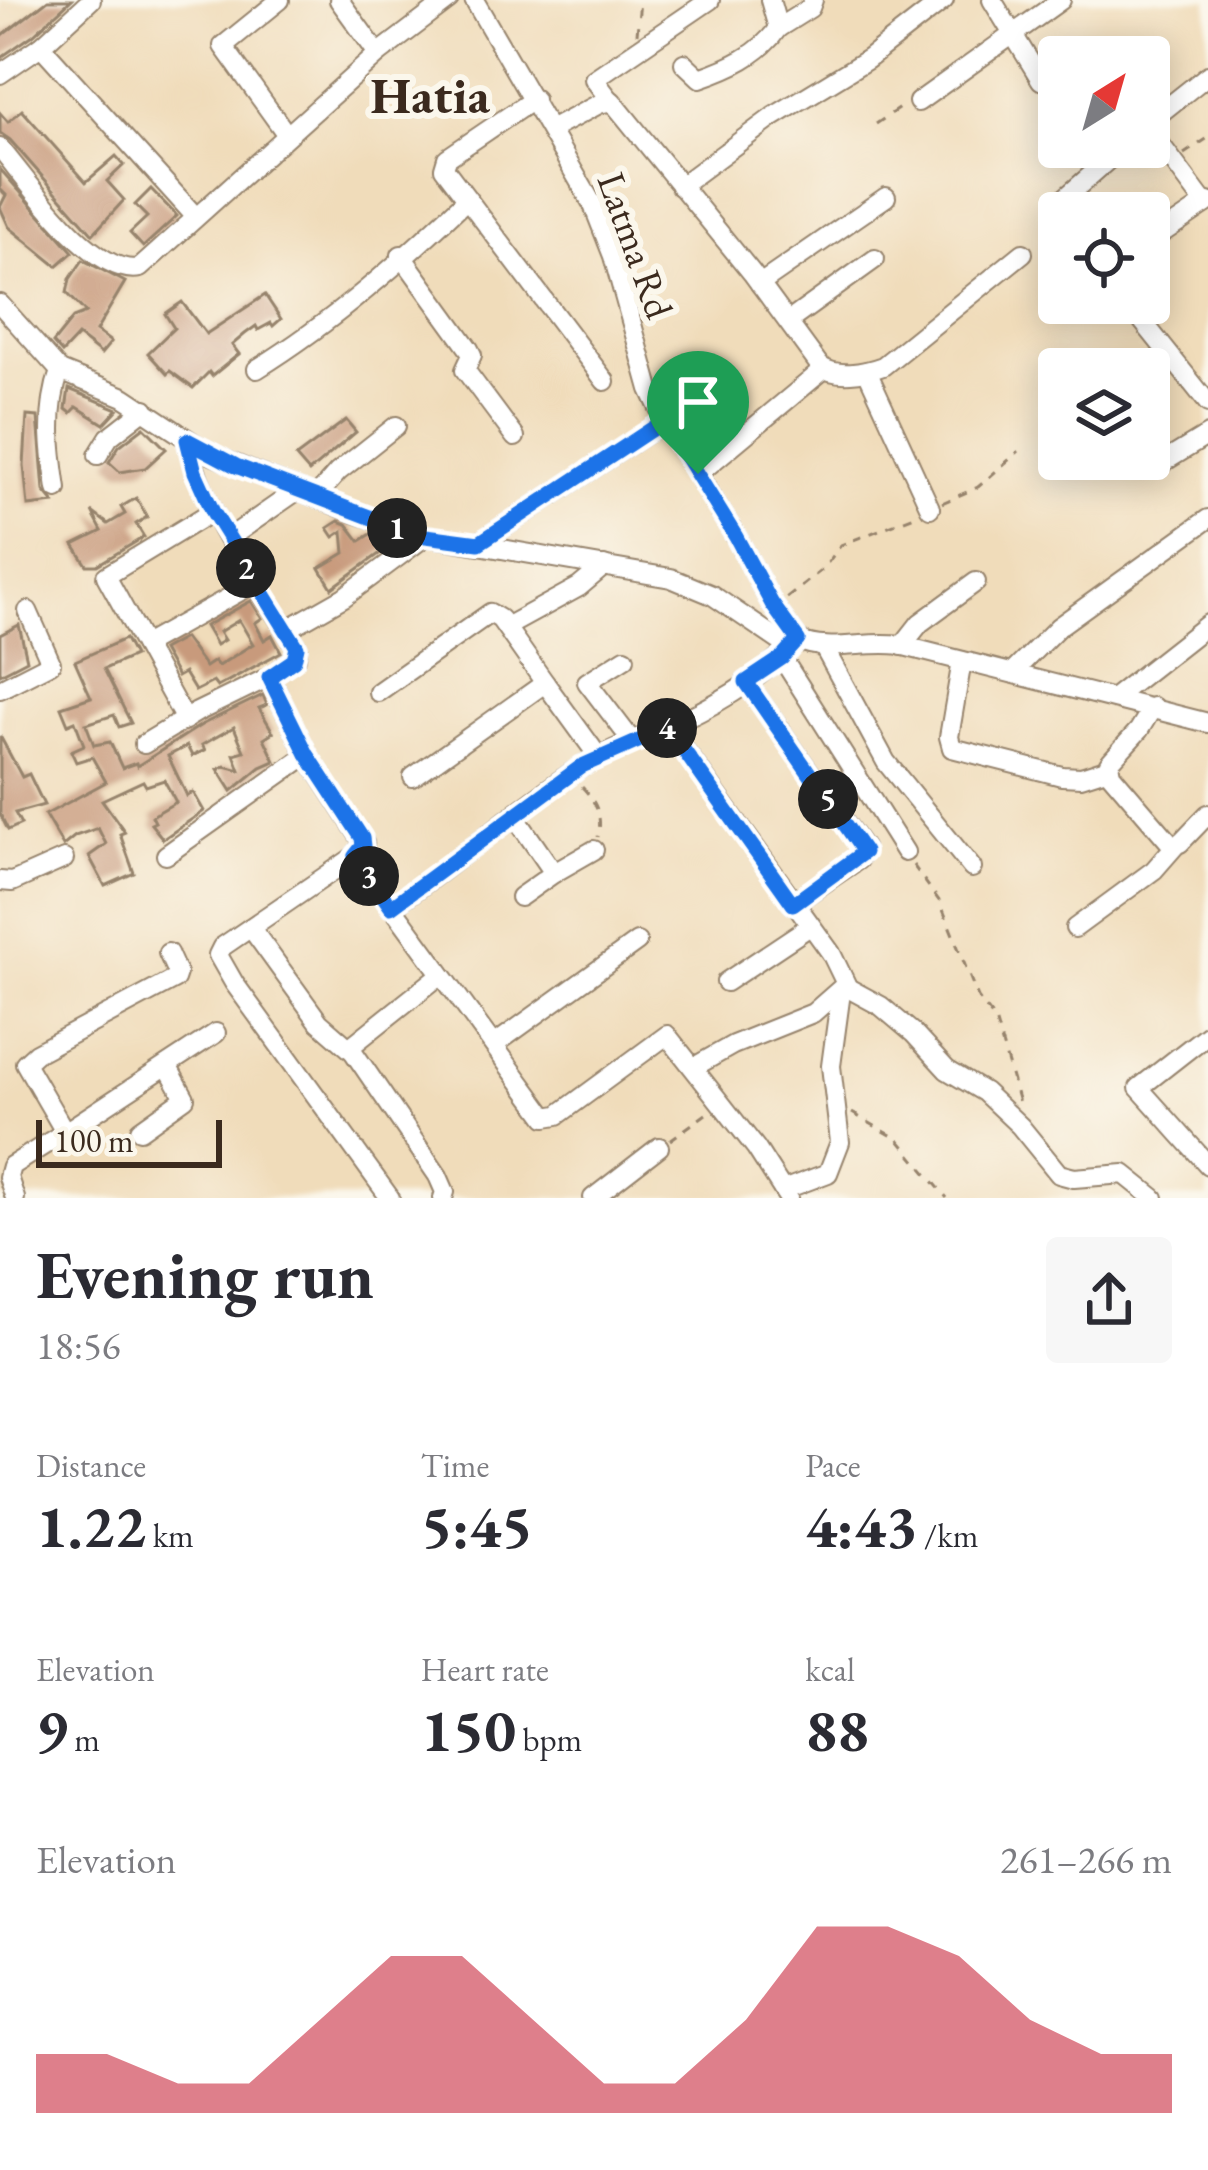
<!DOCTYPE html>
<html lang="en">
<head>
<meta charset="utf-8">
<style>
	:root { --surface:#fff; --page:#f7f7f7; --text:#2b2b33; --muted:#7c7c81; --accent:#d1495b }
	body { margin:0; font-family:"EB Garamond",serif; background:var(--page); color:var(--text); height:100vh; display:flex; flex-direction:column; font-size:45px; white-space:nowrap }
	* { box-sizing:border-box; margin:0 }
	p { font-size:39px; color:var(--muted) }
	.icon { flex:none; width:66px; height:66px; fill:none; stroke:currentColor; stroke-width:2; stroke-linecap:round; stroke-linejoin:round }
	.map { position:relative; height:1198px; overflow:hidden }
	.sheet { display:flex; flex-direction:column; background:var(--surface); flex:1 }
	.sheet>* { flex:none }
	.needle { width:78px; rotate:37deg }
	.controls { position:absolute; left:1038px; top:36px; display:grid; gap:24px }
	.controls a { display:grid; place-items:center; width:132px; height:132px; border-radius:12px; background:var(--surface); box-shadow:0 6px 30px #0003; font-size:60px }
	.scale { position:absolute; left:36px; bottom:30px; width:186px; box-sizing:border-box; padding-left:12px; border:6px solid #3b2a1e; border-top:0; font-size:33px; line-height:42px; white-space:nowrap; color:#3b2a1e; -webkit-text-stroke:9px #fbf7ec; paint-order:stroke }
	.pin { position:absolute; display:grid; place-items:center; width:102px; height:102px; color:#fff; margin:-123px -51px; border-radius:50% 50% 50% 0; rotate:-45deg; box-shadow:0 0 12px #0007 }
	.pin .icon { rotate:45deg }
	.km { position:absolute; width:60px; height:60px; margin:-30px; border-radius:50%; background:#222; color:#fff; font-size:33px; line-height:60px; text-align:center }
	.round { display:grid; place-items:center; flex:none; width:126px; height:126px; border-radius:12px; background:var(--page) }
	.headline { display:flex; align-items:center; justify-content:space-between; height:204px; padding:0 36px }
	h1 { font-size:66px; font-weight:700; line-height:90px }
	.figures { display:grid; grid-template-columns:repeat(3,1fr); gap:18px; height:204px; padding:12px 36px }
	.figures div { display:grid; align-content:center }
	.figures b { font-size:60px; font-weight:700 }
	.figures small { font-size:33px; font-weight:400 }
	.figures p { font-size:33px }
	.chart { height:336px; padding:24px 36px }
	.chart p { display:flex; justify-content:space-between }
	.chart svg { width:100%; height:216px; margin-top:12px; fill:var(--accent); opacity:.7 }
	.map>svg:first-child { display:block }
	.building { fill:#c89a7c }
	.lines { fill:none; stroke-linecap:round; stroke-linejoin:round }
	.minor-casing { stroke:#96836c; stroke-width:22 }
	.path { stroke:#96836c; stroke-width:3; stroke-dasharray:9 9; stroke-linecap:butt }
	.minor { stroke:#fff; stroke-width:18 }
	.route-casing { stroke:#fff; stroke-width:24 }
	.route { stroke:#1a73e8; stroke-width:15 }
	.labels { text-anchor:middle; stroke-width:12; stroke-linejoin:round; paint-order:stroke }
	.street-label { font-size:39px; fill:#3b2a1e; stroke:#fbf7ec }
	.district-label { font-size:51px; font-weight:bold; fill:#3b2a1e; stroke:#fbf7ec }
</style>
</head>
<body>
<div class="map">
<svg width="1208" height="1198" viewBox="0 0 1208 1198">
	<rect width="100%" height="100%" fill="#fbf7ec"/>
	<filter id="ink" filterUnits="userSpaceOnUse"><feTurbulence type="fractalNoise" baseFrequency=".00833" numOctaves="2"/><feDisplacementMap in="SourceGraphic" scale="24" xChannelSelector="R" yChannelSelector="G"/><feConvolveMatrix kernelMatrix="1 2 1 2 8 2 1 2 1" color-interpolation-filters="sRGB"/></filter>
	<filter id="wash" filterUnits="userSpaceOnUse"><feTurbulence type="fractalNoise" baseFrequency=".004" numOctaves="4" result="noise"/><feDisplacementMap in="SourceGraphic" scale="48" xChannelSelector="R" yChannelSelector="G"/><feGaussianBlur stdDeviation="2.7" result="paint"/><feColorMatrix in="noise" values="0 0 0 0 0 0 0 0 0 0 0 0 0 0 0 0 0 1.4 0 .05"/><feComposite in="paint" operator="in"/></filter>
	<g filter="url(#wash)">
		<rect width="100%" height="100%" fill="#f0dcba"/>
		<g id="blocks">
			<g class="building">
				<polygon points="48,0 71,0 33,35 0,58 0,37"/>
				<polygon points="22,110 86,182 116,156 124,165 107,181 124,200 93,234 10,140 0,133 0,113 8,122"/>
				<polygon points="0,169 73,252 57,266 9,227 0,207 6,195 0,189"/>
				<polygon points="151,189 177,216 143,247 130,233 147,217 135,205"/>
				<polygon points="83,260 125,282 96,331 111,342 101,354 78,336 62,353 53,343 73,318 86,313 67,293 70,279"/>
				<polygon points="265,295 281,319 273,326 271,323 258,330 256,326 245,334 232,345 239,354 212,376 209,372 193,388 170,371 167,374 148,353 174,328 165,314 182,302 206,334"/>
				<polygon points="69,389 118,409 104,424 77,407 71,413 66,409"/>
				<polygon points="27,416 38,417 44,491 54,503 28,506 24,466"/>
				<polygon points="346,420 356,432 309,472 296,457"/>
				<polygon points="144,427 166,449 145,468 120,472 109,462 119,446"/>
				<polygon points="136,498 147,517 136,524 144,537 97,565 87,565 74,545 102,531 92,512 108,524 125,514 121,507"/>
				<polygon points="339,521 347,524 360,541 373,533 397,541 332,588 320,568 345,553 343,531 334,537 328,528"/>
				<polygon points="251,601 262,618 255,623 264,640 272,635 281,652 217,687 213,682 195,691 184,673 177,677 162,650 184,638 205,667 214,661 218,666 253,644 239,620 219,632 224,640 216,645 205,626"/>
				<polygon points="19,625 27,660 0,674 0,635"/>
				<polygon points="125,639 134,656 104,669 131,723 119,727 114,715 86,724 94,745 110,742 122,768 136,763 137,766 203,724 263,695 267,705 259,708 273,732 264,738 275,761 261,767 232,791 218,769 225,766 240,770 234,754 244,751 234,727 202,745 205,750 192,756 187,746 168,756 187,796 193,792 204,811 163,839 151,824 155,822 152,816 176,802 164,780 146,786 143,781 102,800 125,832 120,834 134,873 105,886 89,856 106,844 98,828 75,836 63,846 45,815 106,782 92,757 76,762 71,751 84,745 75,721 68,724 61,707 91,697 75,661"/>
				<polygon points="0,736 22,777 29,774 44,805 15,813 21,824 8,830 0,814"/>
			</g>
		</g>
	</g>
	<g filter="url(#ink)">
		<use href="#blocks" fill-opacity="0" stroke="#96836c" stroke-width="3"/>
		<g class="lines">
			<defs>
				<g id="minor">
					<polyline points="280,0 223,46 287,135"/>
					<polyline points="339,0 378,54"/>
					<polyline points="474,0 593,205 613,256 650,389 665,421 736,537 772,604 798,640"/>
					<polyline points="992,0 1041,80 1048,81 1059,73"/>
					<polyline points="778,28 810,8 813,0"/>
					<polyline points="41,46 195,216"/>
					<polyline points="1076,57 1083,57"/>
					<path d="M684,63L700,78C729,68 760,55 778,28L770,0"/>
					<polyline points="0,74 41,46 91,0"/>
					<polyline points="534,99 447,158 444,168 605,381"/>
					<polyline points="610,100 594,79 710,0"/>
					<polyline points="918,102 1061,0"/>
					<polyline points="1149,122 1208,75"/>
					<path d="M552,129L599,104L612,101L752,273L820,366C836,378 864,373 883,366L1023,253"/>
					<polyline points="1149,129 1205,204"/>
					<path d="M0,148C28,181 94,278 140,268L378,54L449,0"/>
					<polyline points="680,186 773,117 868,59 944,0"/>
					<polyline points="1066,197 1123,147"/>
					<polyline points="1149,242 1208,202"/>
					<polyline points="401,255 469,349 472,355 465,370 515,437"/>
					<polyline points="760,284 886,197"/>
					<polyline points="1128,303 1208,403"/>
					<polyline points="0,304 60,371 124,397 210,454 355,513 426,536"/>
					<polyline points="789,321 875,259"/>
					<path d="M257,369C333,322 402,261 467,199"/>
					<polyline points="867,371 930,508"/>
					<path d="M187,440C203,510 247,571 286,630"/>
					<polyline points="98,455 109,437 145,409"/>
					<polyline points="1143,459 1150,467 1157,466 1208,435"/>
					<polyline points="698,474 823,370"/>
					<path d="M57,489C51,449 46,410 60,371"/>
					<polyline points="316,497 338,472 396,426"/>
					<polyline points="229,538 298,490"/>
					<polyline points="479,543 665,421"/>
					<polyline points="506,627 579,587 604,566"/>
					<path d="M798,640C827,654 867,640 900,645L1208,723"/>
					<polyline points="144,645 255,583"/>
					<polyline points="823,646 886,762 972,868"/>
					<polyline points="902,646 920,623 976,582"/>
					<polyline points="625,658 587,682 632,741"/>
					<polyline points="782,658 905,852"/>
					<polyline points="962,661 949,737 952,748 1062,776 1081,777 1109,768"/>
					<polyline points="1013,672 1058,627 1208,519"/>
					<polyline points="269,677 296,657 297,647 286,630 344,597 426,536 671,578 712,595 790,648"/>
					<polyline points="746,682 863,848 858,860 793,904"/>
					<polyline points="0,689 51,663 28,611"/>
					<polyline points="378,692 490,613 500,619 545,683"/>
					<polyline points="1115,697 1208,624"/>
					<polyline points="1153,707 1139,730 1109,763 1111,774 1171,844 1180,843 1208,814"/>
					<polyline points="185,720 106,576 213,511"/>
					<polyline points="668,727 831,953 846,984 813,1013 733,1045 694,1067"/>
					<polyline points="144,744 197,712 269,677 307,755"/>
					<polyline points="413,777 545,683 598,756"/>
					<polyline points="514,815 554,873 594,850"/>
					<polyline points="166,855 307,755 364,843 355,856 222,947 218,955 234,983 390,1198"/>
					<polyline points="355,856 546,1117 558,1115 667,1035 756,1148 788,1198"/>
					<polyline points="0,881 12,882 64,859"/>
					<polyline points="520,897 554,873"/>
					<path d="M391,907C459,863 517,806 586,764C610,749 637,740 662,729C708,710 761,680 794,643"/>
					<polyline points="251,928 319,1022 350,1049"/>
					<polyline points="1075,928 1154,870 1175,846"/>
					<polyline points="439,976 350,1047 438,1176 445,1192 443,1198"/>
					<polyline points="726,982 810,926"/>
					<polyline points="846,987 881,1006 913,1033 947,1070 984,1092 1020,1126 1059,1174 1074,1178 1124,1174 1154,1198"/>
					<polyline points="1208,1034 1139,1088 1208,1165"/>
					<polyline points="494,1045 637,942"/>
					<polyline points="140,1130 185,1098 168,1067"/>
					<polyline points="65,1132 216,1033"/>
					<polyline points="783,1190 828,1173 840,1142 831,1066 841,992"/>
					<polyline points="15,1198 8,1177 11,1166 65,1132 25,1063 36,1053 175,979 177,973 168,953"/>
					<polyline points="593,1198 659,1147"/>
				</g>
			</defs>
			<use href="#minor" class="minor-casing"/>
			<g class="path">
				<polyline points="637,34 640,0"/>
				<polyline points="876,124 905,104"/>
				<polyline points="1184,154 1208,138"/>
				<polyline points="942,503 978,487 1019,451"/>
				<polyline points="787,598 823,569 841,545 917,515"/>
				<path d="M582,787C596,801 603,817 598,837"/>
				<polyline points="913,865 940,902 978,998 995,1020 1020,1106"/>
				<polyline points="852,1113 898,1139 947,1198"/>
				<polyline points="670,1140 706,1114"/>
			</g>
			<use href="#minor" class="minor"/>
		</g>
	</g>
	<g class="lines" filter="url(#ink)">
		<defs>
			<polygon id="route" points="664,421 736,537 772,604 798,640 782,658 746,682 864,852 793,904 668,728 582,766 391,907 355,856 363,846 362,838 307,754 269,677 294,660 297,647 213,512 195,472 187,440 236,466 393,526 426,536 479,543"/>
		</defs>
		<use href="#route" class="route-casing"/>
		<use href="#route" class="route"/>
	</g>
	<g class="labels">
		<g class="street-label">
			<text transform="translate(636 245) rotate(70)" y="14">Latma Rd</text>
		</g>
		<g class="district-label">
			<text x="430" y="113">Hatia</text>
		</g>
	</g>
</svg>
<div class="controls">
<a><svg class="needle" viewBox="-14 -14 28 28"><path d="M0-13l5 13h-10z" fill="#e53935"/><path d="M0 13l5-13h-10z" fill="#7c7c81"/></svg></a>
<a><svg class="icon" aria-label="locate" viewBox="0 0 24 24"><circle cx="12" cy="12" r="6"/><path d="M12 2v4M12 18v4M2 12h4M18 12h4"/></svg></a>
<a><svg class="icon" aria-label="layers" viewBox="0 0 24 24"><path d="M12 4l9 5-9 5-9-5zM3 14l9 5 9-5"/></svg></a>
</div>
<div class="scale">100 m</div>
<div class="pin" style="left:698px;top:474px;background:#1e9e55"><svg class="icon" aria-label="arrive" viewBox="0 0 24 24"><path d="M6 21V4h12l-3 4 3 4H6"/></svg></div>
<b class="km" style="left:397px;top:528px">1</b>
<b class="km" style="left:246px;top:568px">2</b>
<b class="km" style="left:369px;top:876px">3</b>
<b class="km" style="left:667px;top:728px">4</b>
<b class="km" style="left:828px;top:799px">5</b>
</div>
<section class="sheet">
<div class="headline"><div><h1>Evening run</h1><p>18:56</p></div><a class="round"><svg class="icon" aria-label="share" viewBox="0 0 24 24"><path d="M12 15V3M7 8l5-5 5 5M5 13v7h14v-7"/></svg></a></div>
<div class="figures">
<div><p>Distance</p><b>1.22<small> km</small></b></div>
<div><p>Time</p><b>5:45</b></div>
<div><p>Pace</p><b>4:43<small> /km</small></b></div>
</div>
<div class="figures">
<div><p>Elevation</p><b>9<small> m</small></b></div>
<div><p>Heart rate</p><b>150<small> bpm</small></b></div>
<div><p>kcal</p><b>88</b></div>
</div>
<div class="chart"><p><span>Elevation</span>261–266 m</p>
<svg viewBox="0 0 160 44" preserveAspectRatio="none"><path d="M0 44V32L10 32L20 38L30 38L40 25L50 12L60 12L70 25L80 38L90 38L100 25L110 6L120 6L130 12L140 25L150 32L160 32V44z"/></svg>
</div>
</section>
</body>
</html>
